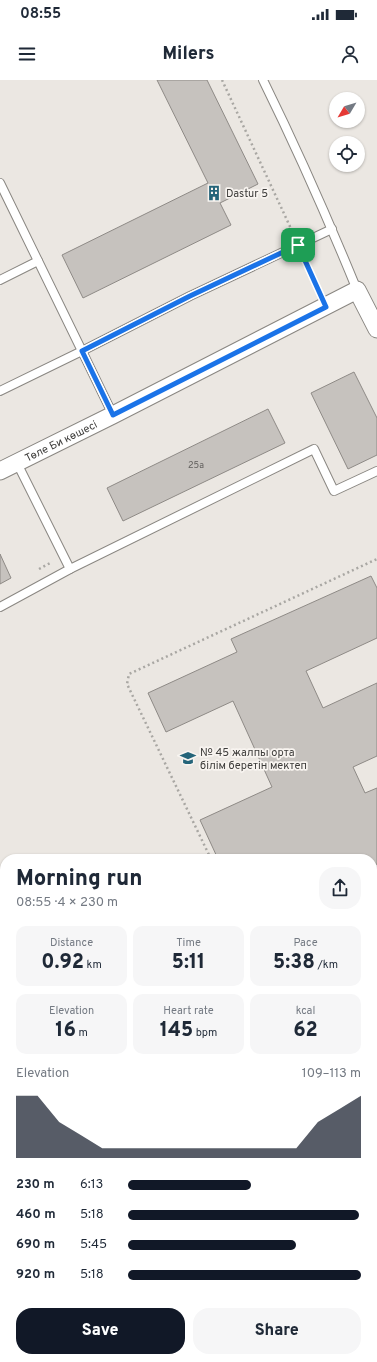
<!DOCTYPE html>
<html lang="en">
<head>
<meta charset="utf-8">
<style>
	:root { --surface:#fff; --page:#f6f6f7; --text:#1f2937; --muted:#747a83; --accent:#111827 }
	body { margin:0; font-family:Overpass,sans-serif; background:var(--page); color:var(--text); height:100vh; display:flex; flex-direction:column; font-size:15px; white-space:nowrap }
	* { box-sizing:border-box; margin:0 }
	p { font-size:13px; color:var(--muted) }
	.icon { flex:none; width:22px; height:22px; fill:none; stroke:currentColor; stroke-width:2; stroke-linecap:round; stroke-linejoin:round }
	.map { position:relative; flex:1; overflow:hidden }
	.side { position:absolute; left:0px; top:774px; width:377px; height:508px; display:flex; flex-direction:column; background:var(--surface); border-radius:16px 16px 0 0; box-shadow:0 1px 3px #0004 }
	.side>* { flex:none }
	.needle { width:26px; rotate:232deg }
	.tools { position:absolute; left:329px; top:12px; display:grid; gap:8px }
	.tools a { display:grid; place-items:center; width:36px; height:36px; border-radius:50%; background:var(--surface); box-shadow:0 1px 3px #0004; font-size:20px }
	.pin { position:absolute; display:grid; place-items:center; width:34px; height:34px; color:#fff; margin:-17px; border-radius:8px; box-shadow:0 2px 6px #0006 }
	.round { display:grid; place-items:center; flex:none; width:42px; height:42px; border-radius:16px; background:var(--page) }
	.head { display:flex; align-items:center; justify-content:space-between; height:68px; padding:0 16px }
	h1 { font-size:22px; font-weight:800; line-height:30px }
	.metrics { display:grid; grid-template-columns:repeat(3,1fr); gap:6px; height:68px; padding:4px 16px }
	.metrics div { display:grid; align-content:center; border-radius:10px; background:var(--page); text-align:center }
	.metrics b { font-size:20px; font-weight:800 }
	.metrics small { font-size:11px; font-weight:400 }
	.metrics p { font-size:11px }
	.chart { height:112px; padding:8px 16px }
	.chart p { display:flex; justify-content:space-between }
	.chart svg { width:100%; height:72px; margin-top:4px; fill:var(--accent); opacity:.7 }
	.button { display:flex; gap:8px; margin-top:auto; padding:8px 16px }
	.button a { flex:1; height:46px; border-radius:16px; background:var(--accent); color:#fff; font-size:16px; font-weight:800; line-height:46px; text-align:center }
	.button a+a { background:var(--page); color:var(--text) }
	ul { padding:0 16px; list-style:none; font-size:13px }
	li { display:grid; grid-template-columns:64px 48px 1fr; align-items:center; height:30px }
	li i { height:10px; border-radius:5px; background:var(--accent) }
	.status { display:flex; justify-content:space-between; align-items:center; height:28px; padding:0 20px; background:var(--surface); direction:ltr }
	.status svg { height:11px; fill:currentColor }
	header { display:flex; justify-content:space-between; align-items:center; height:52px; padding:0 16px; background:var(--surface); font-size:18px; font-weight:800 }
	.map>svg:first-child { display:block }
	.building { fill:#c6c2be; stroke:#8e8a86 }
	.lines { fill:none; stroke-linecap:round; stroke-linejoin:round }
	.service-casing { stroke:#8a8782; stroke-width:10 }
	.minor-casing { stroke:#8a8782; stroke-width:19 }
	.path { stroke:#a9a7a3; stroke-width:2.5; stroke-dasharray:2 3; stroke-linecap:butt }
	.service { stroke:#fff; stroke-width:8 }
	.minor { stroke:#fff; stroke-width:17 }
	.route-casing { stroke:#fff; stroke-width:8 }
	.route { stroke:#1a73e8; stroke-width:5 }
	.labels { text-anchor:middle; stroke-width:3.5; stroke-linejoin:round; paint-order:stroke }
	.number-label { font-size:9px; fill:#605e5c }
	.poi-label { font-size:11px; fill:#3e3d3b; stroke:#f8f4f0; text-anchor:start }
	.street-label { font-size:11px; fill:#3e3d3b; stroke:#f8f4f0 }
</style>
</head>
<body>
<div class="status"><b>08:55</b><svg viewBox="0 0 49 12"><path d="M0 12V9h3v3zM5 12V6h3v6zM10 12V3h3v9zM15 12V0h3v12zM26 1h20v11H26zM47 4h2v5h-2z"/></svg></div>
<header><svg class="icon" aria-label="menu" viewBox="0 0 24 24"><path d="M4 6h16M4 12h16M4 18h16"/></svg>Milers<svg class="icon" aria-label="person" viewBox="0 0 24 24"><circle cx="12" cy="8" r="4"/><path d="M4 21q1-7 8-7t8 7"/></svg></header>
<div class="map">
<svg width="377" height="1282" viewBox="0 0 377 1282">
	<rect width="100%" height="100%" fill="#ebe7e2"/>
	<g class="building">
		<polygon points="157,0 207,0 258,104 220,123 231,145 83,218 62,175 208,103"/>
		<polygon points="354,292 377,338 377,375 348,389 311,313"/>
		<polygon points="268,329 285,363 123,441 107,408"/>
		<polygon points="0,474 11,498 0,504"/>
		<polygon points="371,496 377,508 377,558 306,591 323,628 377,603 377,676 353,687 365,713 377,708 377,784 372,786 372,779 218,779 200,740 272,707 233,621 166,652 148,613 237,572 231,559"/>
	</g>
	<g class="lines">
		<defs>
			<g id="service">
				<path d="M263,0C297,69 328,139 357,210"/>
				<polyline points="0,103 82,271 190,216 332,149"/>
				<polyline points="0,200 38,181"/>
				<polyline points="0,311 82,271 113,335"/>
				<polyline points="17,383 70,489"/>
				<polyline points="0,527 70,489 314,369 334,411 377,391"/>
				<polyline points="0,1228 5,1239"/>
				<polyline points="0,1252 3,1251 5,1241"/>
			</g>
			<g id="minor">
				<path id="s1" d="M0,391L113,335L357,210L377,249"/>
				<polyline points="372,900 377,899"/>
				<polyline points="0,1017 5,1016"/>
				<polyline points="0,1128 5,1138"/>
				<polyline points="372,1166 377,1165"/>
				<polyline points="37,1282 48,1277"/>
			</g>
		</defs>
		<use href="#service" class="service-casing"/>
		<use href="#minor" class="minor-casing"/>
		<g class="path">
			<polyline points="222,0 293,153"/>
			<polyline points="303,176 319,210"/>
			<polyline points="39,489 52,482"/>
			<polyline points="211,779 127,604 129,594 377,479"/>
			<polyline points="372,798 377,796"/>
			<polyline points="372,874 377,872"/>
			<polyline points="0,992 5,990"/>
		</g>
		<use href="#service" class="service"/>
		<use href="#minor" class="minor"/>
	</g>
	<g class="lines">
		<defs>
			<polygon id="route" points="298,165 326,227 113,335 82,271 190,216"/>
		</defs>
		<use href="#route" class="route-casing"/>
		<use href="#route" class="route"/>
	</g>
	<defs>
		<symbol id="building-bare" viewBox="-9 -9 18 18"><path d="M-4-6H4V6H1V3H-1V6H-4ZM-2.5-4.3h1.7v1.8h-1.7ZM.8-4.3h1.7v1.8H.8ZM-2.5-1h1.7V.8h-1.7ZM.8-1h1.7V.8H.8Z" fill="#246479" stroke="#f8f4f0" stroke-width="2.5" paint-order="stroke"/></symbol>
		<symbol id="school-bare" viewBox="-9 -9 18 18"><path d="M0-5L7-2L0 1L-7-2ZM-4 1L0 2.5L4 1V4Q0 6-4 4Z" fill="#246479" stroke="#f8f4f0" stroke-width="2.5" paint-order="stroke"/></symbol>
	</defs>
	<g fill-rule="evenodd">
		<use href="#building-bare" x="203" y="102" width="22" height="22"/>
		<use href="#school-bare" x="177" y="667" width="22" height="22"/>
	</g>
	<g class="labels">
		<g class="number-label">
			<text x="196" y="388">25а</text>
		</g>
		<g class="poi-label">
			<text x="226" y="117">Dastur 5</text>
			<text x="200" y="676">№ 45 жалпы орта<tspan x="200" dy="13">білім беретін мектеп</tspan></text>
		</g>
		<g class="street-label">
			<text dy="4" stroke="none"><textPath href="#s1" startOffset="68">Төле Би көшесі</textPath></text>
		</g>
	</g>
</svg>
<div class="tools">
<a><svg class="needle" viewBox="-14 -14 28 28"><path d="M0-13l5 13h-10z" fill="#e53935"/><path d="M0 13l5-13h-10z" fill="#747a83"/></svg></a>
<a><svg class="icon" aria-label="locate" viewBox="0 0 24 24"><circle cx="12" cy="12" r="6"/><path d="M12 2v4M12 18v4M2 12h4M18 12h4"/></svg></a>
</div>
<div class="pin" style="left:298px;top:165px;background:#1e9e55"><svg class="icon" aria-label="arrive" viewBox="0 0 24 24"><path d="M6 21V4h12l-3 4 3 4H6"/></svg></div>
<section class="side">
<div class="head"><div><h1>Morning run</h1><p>08:55 · 4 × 230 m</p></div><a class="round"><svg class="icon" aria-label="share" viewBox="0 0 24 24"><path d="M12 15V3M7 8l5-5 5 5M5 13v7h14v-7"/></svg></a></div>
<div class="metrics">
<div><p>Distance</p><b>0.92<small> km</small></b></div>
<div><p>Time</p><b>5:11</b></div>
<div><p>Pace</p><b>5:38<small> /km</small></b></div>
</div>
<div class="metrics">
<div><p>Elevation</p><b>16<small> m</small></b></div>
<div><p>Heart rate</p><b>145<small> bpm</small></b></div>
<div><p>kcal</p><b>62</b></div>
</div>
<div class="chart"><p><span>Elevation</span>109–113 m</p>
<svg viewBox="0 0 160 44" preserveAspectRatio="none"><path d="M0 44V6L10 6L20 22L30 30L40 38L50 38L60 38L70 38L80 38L90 38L100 38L110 38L120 38L130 38L140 22L150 14L160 6V44z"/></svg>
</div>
<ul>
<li><b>230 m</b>6:13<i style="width:53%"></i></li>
<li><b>460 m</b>5:18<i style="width:99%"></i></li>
<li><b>690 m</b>5:45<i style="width:72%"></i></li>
<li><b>920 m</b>5:18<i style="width:100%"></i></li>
</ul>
<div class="button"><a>Save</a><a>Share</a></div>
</section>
</div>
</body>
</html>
